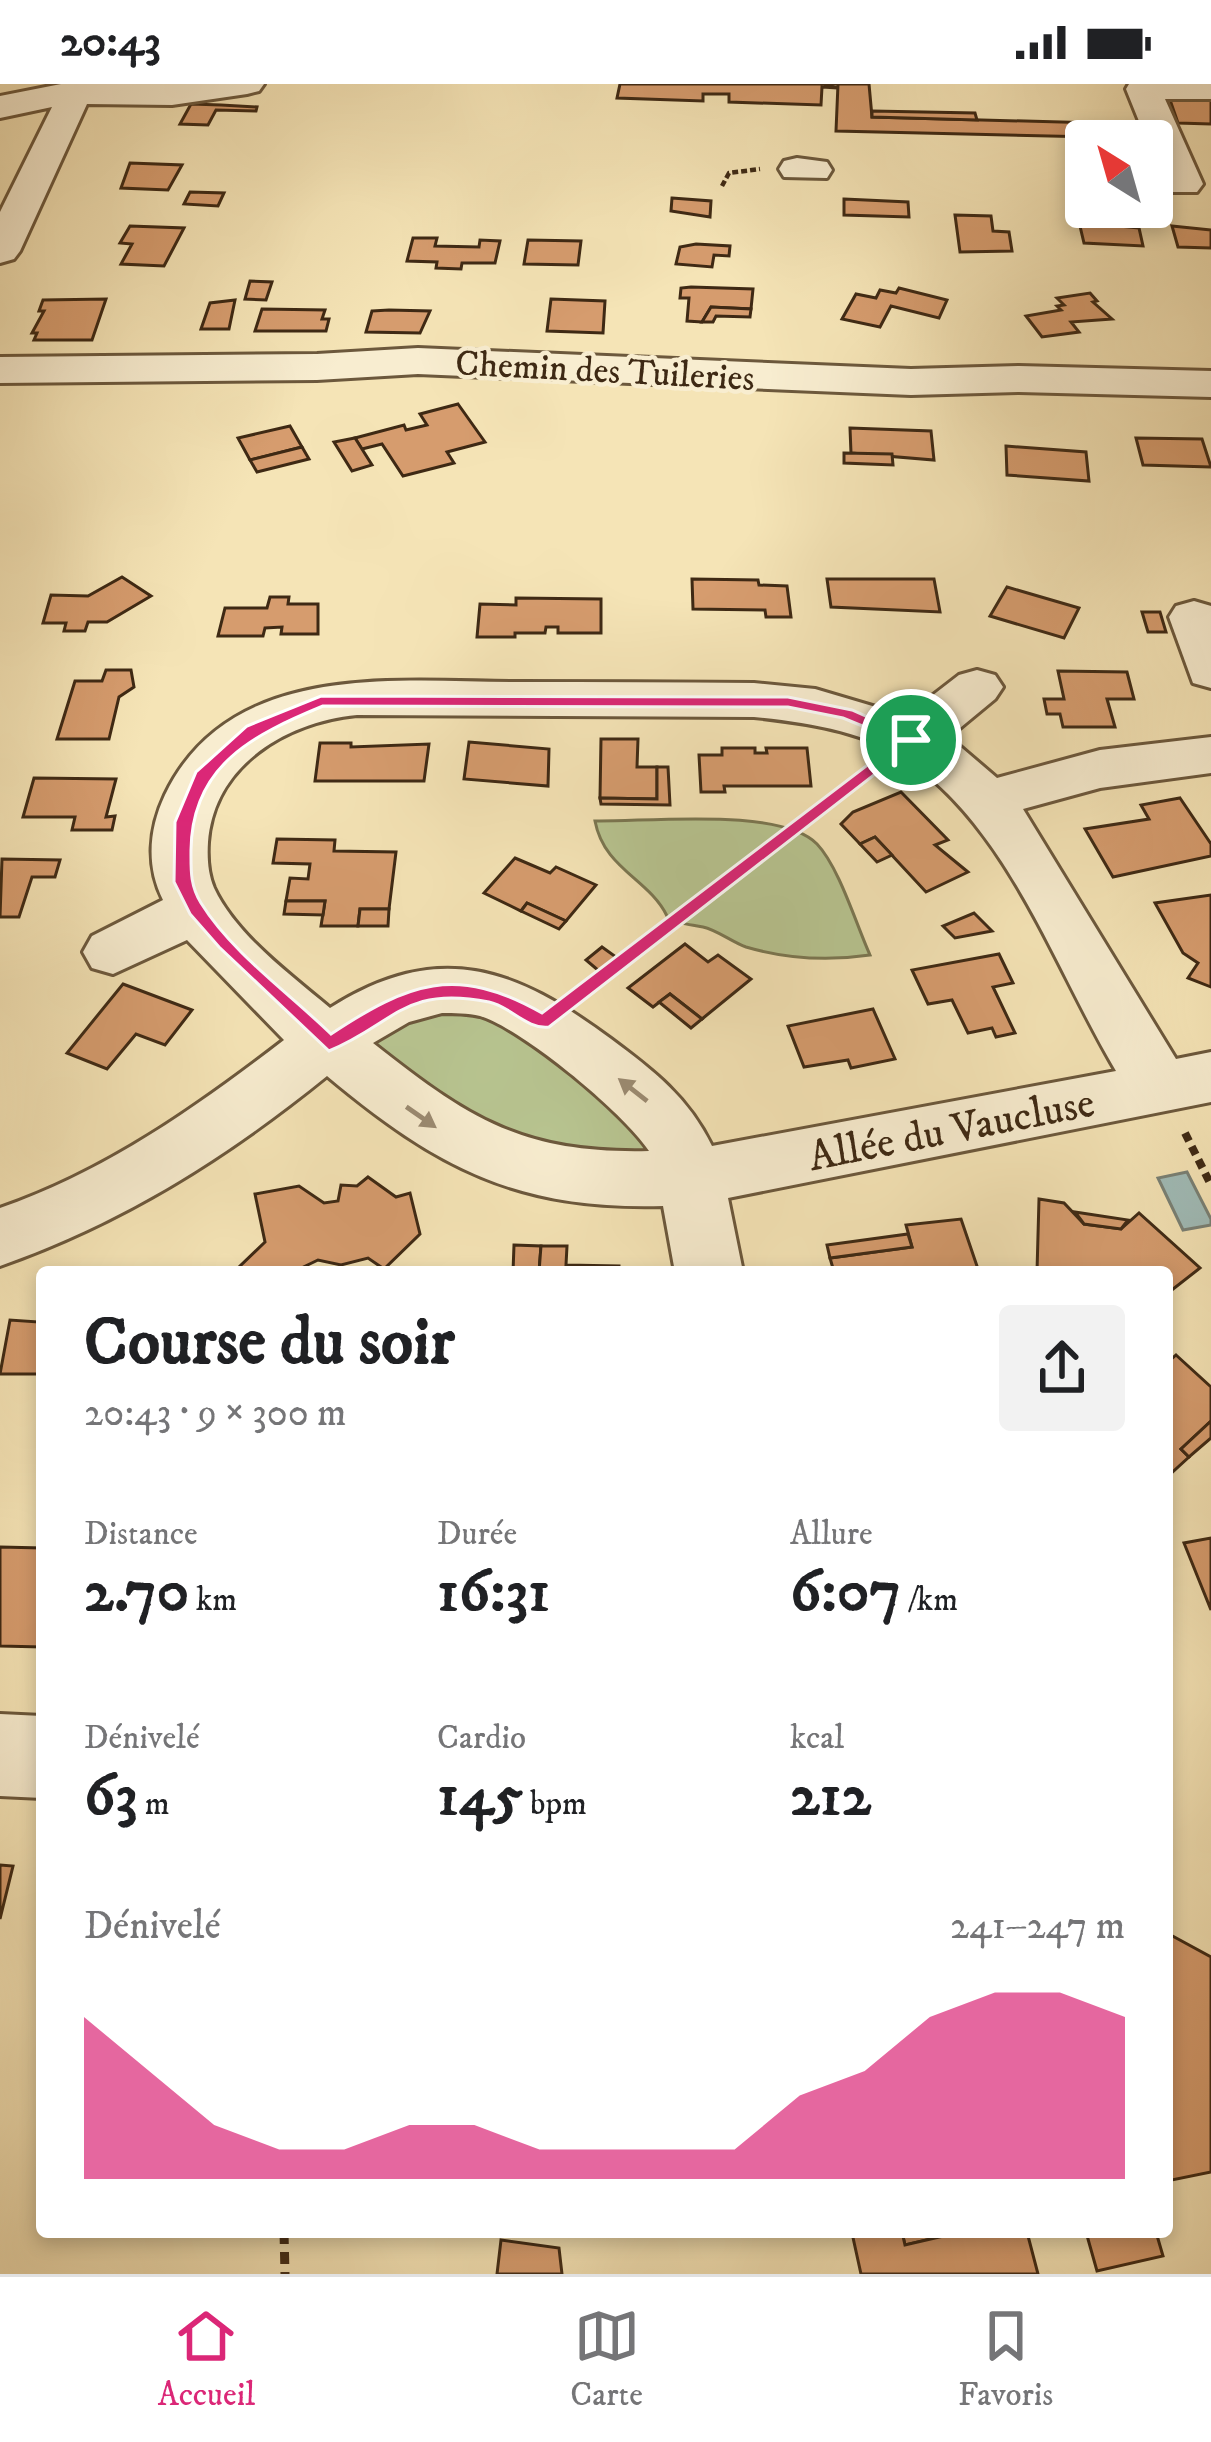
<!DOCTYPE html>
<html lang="fr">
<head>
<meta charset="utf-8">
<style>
	:root { --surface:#fff; --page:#f2f2f2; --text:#202124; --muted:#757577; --line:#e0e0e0; --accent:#db2777 }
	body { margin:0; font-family:"IM FELL DW Pica",serif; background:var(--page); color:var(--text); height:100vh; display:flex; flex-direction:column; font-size:45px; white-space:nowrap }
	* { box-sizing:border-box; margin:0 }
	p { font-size:39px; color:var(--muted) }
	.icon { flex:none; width:66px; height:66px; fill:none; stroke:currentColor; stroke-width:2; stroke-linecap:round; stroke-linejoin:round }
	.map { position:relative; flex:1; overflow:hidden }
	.sheet { position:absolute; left:36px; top:1182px; width:1137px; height:972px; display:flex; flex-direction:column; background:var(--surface); border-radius:12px; box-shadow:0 6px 18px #0003 }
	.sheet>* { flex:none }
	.needle { width:78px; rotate:323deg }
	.tools { position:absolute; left:1065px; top:36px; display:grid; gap:24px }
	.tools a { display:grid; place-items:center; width:108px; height:108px; border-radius:12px; background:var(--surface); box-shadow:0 6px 18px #0003; font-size:60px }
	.pin { position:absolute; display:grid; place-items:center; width:102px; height:102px; color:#fff; margin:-51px; border:6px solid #fff; border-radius:50%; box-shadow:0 3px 12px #0007 }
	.round { display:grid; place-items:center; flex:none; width:126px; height:126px; border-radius:12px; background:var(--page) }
	.head { display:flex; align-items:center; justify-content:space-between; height:204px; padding:0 48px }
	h1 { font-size:66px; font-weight:700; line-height:90px }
	.stats { display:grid; grid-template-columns:repeat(3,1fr); gap:18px; height:204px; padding:12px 48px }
	.stats div { display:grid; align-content:center }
	.stats b { font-size:60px; font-weight:700 }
	.stats small { font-size:33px; font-weight:400 }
	.stats p { font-size:33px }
	.chart { height:336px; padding:24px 48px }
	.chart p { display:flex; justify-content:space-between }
	.chart svg { width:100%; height:216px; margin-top:12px; fill:var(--accent); opacity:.7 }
	.status { display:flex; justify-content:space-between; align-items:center; height:84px; padding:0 60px; background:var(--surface); direction:ltr }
	.status svg { height:33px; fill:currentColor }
	.menu { display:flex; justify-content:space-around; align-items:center; height:168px; border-top:3px solid var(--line); background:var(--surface); font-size:33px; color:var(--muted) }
	.menu a { display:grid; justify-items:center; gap:6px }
	.menu .on { color:var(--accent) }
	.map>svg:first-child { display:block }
	.green { fill:#b8c591; stroke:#7b7752; stroke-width:3 }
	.water { fill:#a0bcb8; stroke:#798176; stroke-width:3 }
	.building { fill:#d69c6e; stroke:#3e2914; stroke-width:3 }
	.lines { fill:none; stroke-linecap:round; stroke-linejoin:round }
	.minor-casing { stroke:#6c583c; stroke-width:6 }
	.path-far3 { stroke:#3e2914; stroke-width:4.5; stroke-dasharray:6 3; stroke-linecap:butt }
	.path-far2 { stroke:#3e2914; stroke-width:6; stroke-dasharray:8 4.5; stroke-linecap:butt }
	.path-far1 { stroke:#3e2914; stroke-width:8; stroke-dasharray:9 6; stroke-linecap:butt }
	.path { stroke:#3e2914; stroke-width:9; stroke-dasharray:12 8; stroke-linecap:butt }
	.minor { fill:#f8edd0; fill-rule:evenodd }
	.oneway { fill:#9b8b72 }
	.route { fill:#db2777; stroke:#fff; stroke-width:3; fill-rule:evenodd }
	.labels { text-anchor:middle; stroke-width:9; stroke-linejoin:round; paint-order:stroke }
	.far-street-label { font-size:36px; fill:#3e2914; stroke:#f8edd0 }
	.street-label { font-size:42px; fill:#3e2914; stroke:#f8edd0 }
</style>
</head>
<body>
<div class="status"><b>20:43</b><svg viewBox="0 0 49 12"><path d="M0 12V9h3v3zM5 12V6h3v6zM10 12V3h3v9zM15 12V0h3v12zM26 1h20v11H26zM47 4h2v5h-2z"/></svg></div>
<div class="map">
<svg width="1211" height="2190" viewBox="0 0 1211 2190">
	<rect width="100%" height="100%" fill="#f5e4b6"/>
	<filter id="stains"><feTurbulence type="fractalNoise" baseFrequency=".00167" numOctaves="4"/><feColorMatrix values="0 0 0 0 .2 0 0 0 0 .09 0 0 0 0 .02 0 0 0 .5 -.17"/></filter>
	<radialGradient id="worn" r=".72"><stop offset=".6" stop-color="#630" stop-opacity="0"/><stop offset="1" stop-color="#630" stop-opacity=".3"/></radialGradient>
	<g class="green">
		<path d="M595,737C647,738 781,723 817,760C839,783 856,840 870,871C829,877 787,875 746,863C732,858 717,846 703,843C688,840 680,841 667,832C649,795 604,785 595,737Z"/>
		<polygon points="485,922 650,1045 654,1074 517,1069 371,965 373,947 406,927"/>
	</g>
	<polygon class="water" points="1187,1088 1211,1135 1211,1141 1183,1146 1158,1094"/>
	<g class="building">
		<polygon points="620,0 824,0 838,4 822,3 821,21 729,18 729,10 703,10 703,17 617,14"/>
		<polygon points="826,0 869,0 872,33 1133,40 1137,54 836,47 838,0"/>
		<polygon points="1169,13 1211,13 1211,40 1178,39"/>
		<polygon points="191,20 221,21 257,23 256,27 216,26 208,41 180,40"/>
		<polygon points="872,27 975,29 977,36 872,33"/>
		<polygon points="130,79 182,81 168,106 121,104"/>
		<polygon points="190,108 224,109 218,122 184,120"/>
		<polygon points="672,114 711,117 710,133 671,127"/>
		<polygon points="844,115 908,118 909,133 844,131"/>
		<polygon points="955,131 991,132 993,147 1009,148 1012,167 960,168"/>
		<polygon points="1079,138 1139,144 1143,162 1084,159"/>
		<polygon points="130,142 184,144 164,182 121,180 132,160 120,159"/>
		<polygon points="1172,142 1211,146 1211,164 1178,163"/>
		<polygon points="413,154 437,154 435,162 479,163 480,156 500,157 495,179 462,179 461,185 436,184 437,178 407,177"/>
		<polygon points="528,156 581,157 578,181 524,180"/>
		<polygon points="696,160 730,162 729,172 714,171 712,183 676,180 680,163"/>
		<polygon points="250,197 272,198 266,216 245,215"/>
		<polygon points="691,203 753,205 751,225 711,223 702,238 687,237 689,214 680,214 681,204"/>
		<polygon points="899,204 947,216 939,234 891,222 880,243 842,235 856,210 876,214 880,206 896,209"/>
		<polygon points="1090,209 1097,217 1093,218 1112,235 1071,238 1079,248 1042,253 1026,232 1061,226 1057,222 1064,221 1057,214"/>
		<polygon points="106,215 92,256 34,256 37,249 32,249 44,227 39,227 43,216"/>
		<polygon points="551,215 605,217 603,249 547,247"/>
		<polygon points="235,216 229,245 201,245 210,219"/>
		<polygon points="711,223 751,225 750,233 716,232 713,238 702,238"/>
		<polygon points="262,225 325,226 322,235 329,235 326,247 255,247"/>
		<polygon points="372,227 389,226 430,227 420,249 366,248"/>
		<polygon points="458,320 485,358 447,368 454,379 403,392 382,360 362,365 355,354 404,341 406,346 427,341 420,330"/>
		<polygon points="290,342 302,363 250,376 238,354"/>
		<polygon points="850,344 931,347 934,376 851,369"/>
		<polygon points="355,354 372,381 352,387 334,358"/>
		<polygon points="1136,354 1202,355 1211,383 1143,381"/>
		<polygon points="1006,362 1086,368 1089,397 1007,391"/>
		<polygon points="302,363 309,375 257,388 250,376"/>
		<polygon points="844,369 892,370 893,381 844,379"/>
		<polygon points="122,493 151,512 107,538 88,538 85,547 64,547 66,539 43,539 51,511 88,512"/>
		<polygon points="692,495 758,496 759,501 787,502 791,533 766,533 765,526 693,525"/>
		<polygon points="827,495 934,495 940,528 831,523"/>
		<polygon points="1007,503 1079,524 1064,554 990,532"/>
		<polygon points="270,513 289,513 288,520 318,520 318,550 281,550 282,543 265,544 263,552 218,552 225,524 267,524"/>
		<polygon points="516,514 601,515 601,549 558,549 558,543 546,543 545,549 515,549 515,553 477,553 480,520 516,521"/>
		<polygon points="1142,528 1160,528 1166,548 1148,548"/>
		<polygon points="106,586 131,586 134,603 119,613 109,655 57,655 75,597 102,597"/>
		<polygon points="1058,587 1127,588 1134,615 1107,615 1115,643 1063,643 1060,630 1047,630 1044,615 1064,615"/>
		<polygon points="601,655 638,655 637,683 657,683 657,715 600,714"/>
		<polygon points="469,658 549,665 548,702 464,695"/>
		<polygon points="320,659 351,659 351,663 429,660 424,697 315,697"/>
		<polygon points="722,664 755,664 755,669 767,669 766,664 807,664 811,702 724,702 725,708 701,708 699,671 722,671"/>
		<polygon points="657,683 668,683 670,721 601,720 600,714 657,715"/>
		<polygon points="34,694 116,695 106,733 115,732 112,746 72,746 75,733 23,733"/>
		<polygon points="901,708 948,756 935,761 968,788 926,808 875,753 860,760 841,740 853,728"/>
		<polygon points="1180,714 1211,760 1211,772 1113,793 1085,745 1149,735 1141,721"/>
		<polygon points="875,753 892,771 877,778 860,760"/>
		<polygon points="277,755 335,756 334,767 396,768 389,825 360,825 358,842 321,842 325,817 286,817 290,794 308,795 310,780 273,779"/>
		<polygon points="515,774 550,789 556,783 596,801 566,837 527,819 521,827 484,809"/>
		<polygon points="2,775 60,776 55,793 32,793 19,833 0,833"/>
		<polygon points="1211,811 1211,903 1188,894 1198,879 1183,869 1155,819"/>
		<polygon points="286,817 325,817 323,831 284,830"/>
		<polygon points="527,819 566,837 559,845 521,827"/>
		<polygon points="360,825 389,825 388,842 358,842"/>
		<polygon points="974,829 992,847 955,854 943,842"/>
		<polygon points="685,860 708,878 718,871 751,895 702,935 670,910 653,923 628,904"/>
		<polygon points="602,863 616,873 599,887 586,876"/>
		<polygon points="999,870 1013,899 993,903 1015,949 996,953 992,944 968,949 952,916 928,920 912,886"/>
		<polygon points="123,900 192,926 165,961 136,950 107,985 67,969"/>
		<polygon points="670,910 702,935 691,944 659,918"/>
		<polygon points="873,925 895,975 851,984 848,976 804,983 788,942"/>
		<polygon points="368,1093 396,1113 410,1109 420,1150 384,1185 368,1174 341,1181 318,1176 293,1188 237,1185 265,1158 255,1110 299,1102 324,1119 338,1117 341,1101 357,1102"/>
		<polygon points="1039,1115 1064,1119 1084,1140 1121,1145 1139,1129 1200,1184 1168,1209 1167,1188 1037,1188"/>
		<polygon points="1075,1128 1128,1136 1121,1145 1084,1140"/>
		<polygon points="961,1135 979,1188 834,1188 830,1174 912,1163 906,1141"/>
		<polygon points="908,1150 912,1163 830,1174 827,1161"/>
		<polygon points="514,1161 541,1162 539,1188 513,1188"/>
		<polygon points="541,1162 567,1162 566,1181 619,1182 619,1188 539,1188"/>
		<polygon points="42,1228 42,1290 0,1290 10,1236 38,1238"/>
		<polygon points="1176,1271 1211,1303 1211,1337 1181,1365 1189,1373 1167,1393 1167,1279"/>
		<polygon points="1211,1337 1211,1354 1189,1373 1181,1365"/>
		<polygon points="1211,1454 1211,1526 1184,1459"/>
		<polygon points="0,1463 42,1464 42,1563 0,1562"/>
		<polygon points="0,1781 13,1782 0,1835"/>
		<polygon points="1167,1849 1211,1873 1211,2088 1167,2097"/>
		<polygon points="902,2148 961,2148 905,2161"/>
		<polygon points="902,2148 905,2161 961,2148 1027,2148 1038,2190 861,2190 852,2149"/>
		<polygon points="1086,2148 1156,2148 1163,2172 1097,2187"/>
		<polygon points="501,2156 559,2164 562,2190 497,2190"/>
	</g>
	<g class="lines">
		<defs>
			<g id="minor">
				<polygon points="61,0 264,0 259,7 247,10 172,21 87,20 20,167 14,175 0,179 0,128 52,23 0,34 0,12"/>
				<polygon points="1129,0 1211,0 1211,15 1165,15 1203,100 1197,108 1171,108 1152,68 1152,57 1147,57 1126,5"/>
				<polygon points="797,74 827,78 832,86 827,94 784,93 779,85 784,77"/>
				<polygon points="418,264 911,285 1019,282 1211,287 1211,313 1019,308 911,311 418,290 317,296 0,299 0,273 317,270"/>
				<polygon points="1194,517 1211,522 1211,604 1193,599 1169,533 1176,522"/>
				<path d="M977,586L995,591L1003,603L995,615L949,653L997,694L1100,666L1211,653V689L1100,704L1023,725L1176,975L1211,968V1018L728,1114L743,1188H675L663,1122C517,1126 437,1084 327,992C226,1074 122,1139 0,1182V1124C105,1088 197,1023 284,956L187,856L113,890L92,884L83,868L92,852L163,816C146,782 149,745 165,711C229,577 393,597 516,598C595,598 675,598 754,599L815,605L906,632L959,591ZM357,631L754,633C811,639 873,648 920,685C1014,759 1056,886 1116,987L712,1062C688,1013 654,987 611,955C515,884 439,855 330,924C291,891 236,851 214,804C208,790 207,774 208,758C214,681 286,638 357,631ZM442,929C454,929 468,929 480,932C523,945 625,1030 649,1067C523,1070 469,1035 373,959L409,938Z"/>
				<polygon points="0,1630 42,1632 42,1714 0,1712"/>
			</g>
		</defs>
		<use href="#minor" class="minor-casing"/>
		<polyline class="path-far3" points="722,102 729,89 760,85"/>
		<polyline class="path-far2" points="700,818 872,686"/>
		<g class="path-far1">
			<polyline points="584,907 704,815"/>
			<polyline points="1185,1049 1211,1101"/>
		</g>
		<polyline class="path" points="284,2148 285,2190"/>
		<use href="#minor" class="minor"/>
	</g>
	<defs><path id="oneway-solid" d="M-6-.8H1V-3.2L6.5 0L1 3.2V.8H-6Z" transform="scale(3)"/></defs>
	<g class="oneway">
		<use href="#oneway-solid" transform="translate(633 1006) rotate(-142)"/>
		<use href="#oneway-solid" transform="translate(421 1033) rotate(35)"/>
	</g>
	<path class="route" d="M321,612L788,613L852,626L919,656L549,943C527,946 510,922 489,918C403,901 395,940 329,967L219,863L190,830L174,798L175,738L196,688L247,642ZM323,622L788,623L843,634L899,657L542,929C456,880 408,899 331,950C289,909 232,869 201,819C190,801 191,786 191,766C192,681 253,651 323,622Z"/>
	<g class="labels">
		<g class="far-street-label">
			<text transform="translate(605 285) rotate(3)" y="13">Chemin des Tuileries</text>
		</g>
		<g class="street-label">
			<text transform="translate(951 1044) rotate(-11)" y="15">Allée du Vaucluse</text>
		</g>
	</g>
	<rect width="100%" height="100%" filter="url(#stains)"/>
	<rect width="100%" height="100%" fill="url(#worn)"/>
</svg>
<div class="tools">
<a><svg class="needle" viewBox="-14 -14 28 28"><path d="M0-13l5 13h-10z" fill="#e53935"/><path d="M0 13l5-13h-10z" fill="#757577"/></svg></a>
</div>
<div class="pin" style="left:911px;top:656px;background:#1e9e55"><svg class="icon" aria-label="arrive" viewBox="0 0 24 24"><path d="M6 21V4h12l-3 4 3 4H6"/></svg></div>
<section class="sheet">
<div class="head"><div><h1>Course du soir</h1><p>20:43 · 9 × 300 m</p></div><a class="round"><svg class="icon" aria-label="share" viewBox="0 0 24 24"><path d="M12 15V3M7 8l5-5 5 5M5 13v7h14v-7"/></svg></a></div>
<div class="stats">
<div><p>Distance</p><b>2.70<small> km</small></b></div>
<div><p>Durée</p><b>16:31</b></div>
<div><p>Allure</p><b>6:07<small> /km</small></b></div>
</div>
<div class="stats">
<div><p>Dénivelé</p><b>63<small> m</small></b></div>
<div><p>Cardio</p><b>145<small> bpm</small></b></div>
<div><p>kcal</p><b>212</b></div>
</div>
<div class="chart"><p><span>Dénivelé</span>241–247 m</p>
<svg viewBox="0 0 160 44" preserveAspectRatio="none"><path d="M0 44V11L10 22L20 33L30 38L40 38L50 33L60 33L70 38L80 38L90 38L100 38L110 27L120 22L130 11L140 6L150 6L160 11V44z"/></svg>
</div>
</section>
</div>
<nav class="menu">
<a class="on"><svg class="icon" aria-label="home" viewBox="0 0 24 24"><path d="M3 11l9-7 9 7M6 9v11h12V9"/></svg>Accueil</a>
<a><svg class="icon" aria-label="map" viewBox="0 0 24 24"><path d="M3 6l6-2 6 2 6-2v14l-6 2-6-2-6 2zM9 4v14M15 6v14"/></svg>Carte</a>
<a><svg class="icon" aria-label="saved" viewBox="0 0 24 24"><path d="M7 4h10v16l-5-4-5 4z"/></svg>Favoris</a>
</nav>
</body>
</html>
